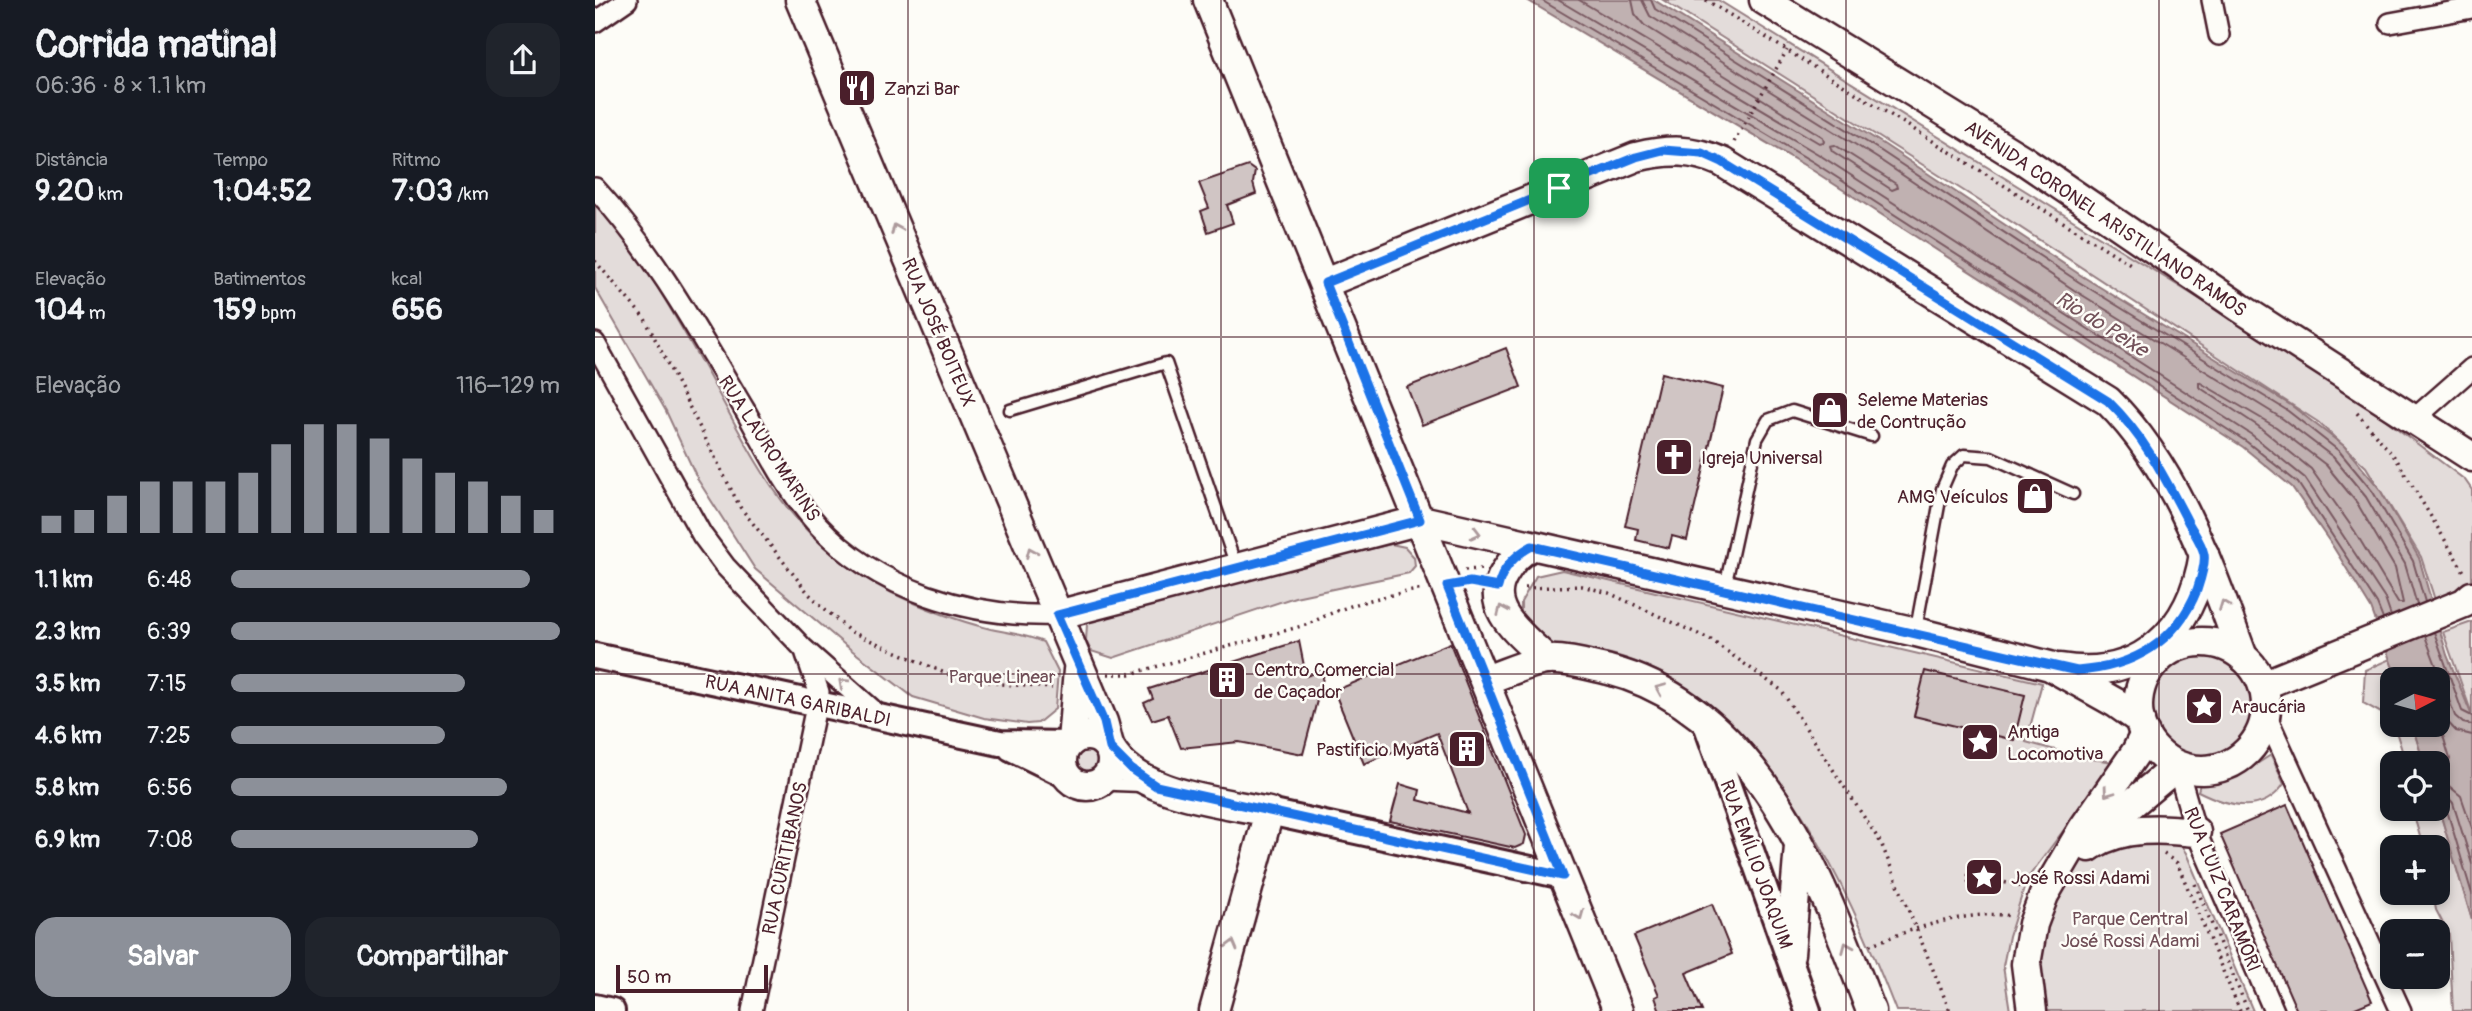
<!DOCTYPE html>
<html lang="pt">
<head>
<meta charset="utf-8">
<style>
	:root { --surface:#171b24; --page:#20242c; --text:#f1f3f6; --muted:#9ea1a6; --accent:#8c9099 }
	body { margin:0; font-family:Pangolin,sans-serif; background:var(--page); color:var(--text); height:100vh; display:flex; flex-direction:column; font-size:26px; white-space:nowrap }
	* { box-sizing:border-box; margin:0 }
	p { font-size:23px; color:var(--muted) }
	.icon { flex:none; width:38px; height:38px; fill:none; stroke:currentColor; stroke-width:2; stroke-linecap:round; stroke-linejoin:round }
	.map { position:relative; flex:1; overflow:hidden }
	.drawer { display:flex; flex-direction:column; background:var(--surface); width:595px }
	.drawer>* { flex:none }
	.needle { width:46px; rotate:84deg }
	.controls { position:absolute; left:1785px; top:667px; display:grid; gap:14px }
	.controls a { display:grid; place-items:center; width:70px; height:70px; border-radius:14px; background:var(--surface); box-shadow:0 4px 10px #0003; font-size:35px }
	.scale { position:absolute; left:21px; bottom:18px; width:152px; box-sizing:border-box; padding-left:7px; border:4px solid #4a1f2b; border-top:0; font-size:19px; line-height:24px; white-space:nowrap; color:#4a1f2b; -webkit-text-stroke:5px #fdfcf7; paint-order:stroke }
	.pin { position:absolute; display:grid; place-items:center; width:60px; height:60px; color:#fff; margin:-30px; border-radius:14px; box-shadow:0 4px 10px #0006 }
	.round { display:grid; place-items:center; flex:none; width:74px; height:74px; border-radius:21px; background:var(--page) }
	.overview { display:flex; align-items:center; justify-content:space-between; height:119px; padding:0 35px }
	h1 { font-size:38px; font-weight:700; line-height:52px }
	.metrics { display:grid; grid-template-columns:repeat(3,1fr); gap:10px; height:119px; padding:7px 35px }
	.metrics div { display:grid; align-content:center }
	.metrics b { font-size:30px; font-weight:700 }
	.metrics small { font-size:19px; font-weight:400 }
	.metrics p { font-size:19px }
	.chart { height:196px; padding:14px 35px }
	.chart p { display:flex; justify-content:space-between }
	.chart svg { width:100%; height:126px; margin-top:7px; stroke:var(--accent); stroke-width:6 }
	.primary-button { display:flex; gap:14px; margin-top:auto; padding:14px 35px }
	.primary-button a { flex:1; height:80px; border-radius:21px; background:var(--accent); color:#fff; font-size:28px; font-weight:700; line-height:80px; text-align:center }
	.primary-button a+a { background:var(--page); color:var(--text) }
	ul { padding:0 35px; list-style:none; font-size:23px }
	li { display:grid; grid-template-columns:112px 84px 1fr; align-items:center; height:52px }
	li i { height:18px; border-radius:9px; background:var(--accent) }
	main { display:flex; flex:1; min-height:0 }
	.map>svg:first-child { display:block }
	.green { fill:#e3dcda; stroke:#967e82; stroke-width:2 }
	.water { fill:#c0b1b1; stroke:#91777b; stroke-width:2 }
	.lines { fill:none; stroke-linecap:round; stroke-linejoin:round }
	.shore { stroke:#795961; stroke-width:2 }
	.building { fill:#d0c5c4; stroke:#4a1f2b; stroke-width:2 }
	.service-casing { stroke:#4a1f2b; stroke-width:15 }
	.minor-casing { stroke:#4a1f2b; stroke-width:24 }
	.tertiary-casing { stroke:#4a1f2b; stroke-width:30 }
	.secondary-casing { stroke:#4a1f2b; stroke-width:33 }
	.path { stroke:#4a1f2b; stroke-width:3.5; stroke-dasharray:2 5; stroke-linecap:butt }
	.service { stroke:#fdfcf7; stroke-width:10 }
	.minor { stroke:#fdfcf7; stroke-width:19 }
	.tertiary { stroke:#fdfcf7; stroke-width:24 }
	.secondary { stroke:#fdfcf7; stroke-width:28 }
	.oneway { stroke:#ac999b }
	.route-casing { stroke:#fff; stroke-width:14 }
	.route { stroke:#1a73e8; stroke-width:9 }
	.grid { fill:none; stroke:#4a1f2b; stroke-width:2; stroke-opacity:0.55 }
	.labels { text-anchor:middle; stroke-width:5; stroke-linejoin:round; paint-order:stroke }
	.poi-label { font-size:19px; fill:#4a1f2b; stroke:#fdfcf7; text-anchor:start }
	.street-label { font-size:19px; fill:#4a1f2b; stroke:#fdfcf7 }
	.park-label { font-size:19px; fill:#704e57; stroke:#fdfcf7 }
	.water-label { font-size:21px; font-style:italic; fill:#73525a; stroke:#fdfcf7 }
</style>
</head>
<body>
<main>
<section class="drawer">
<div class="overview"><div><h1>Corrida matinal</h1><p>06:36 · 8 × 1.1 km</p></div><a class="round"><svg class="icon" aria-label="share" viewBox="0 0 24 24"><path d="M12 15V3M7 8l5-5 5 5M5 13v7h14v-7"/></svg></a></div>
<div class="metrics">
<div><p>Distância</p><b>9.20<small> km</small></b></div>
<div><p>Tempo</p><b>1:04:52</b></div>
<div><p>Ritmo</p><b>7:03<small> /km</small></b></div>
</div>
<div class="metrics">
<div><p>Elevação</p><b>104<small> m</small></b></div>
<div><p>Batimentos</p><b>159<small> bpm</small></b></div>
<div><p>kcal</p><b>656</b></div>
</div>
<div class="chart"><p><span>Elevação</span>116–129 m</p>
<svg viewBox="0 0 160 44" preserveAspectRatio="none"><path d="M5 44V38M15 44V36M25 44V31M35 44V26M45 44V26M55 44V26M65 44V23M75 44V13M85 44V6M95 44V6M105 44V11M115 44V18M125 44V23M135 44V26M145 44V31M155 44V36"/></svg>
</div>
<ul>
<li><b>1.1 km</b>6:48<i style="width:91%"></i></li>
<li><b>2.3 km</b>6:39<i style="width:100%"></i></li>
<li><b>3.5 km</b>7:15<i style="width:71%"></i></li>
<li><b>4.6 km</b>7:25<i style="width:65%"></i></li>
<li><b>5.8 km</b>6:56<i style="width:84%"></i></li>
<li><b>6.9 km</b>7:08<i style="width:75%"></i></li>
</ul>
<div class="primary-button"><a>Salvar</a><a>Compartilhar</a></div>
</section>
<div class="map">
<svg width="1877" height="1011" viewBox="0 0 1877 1011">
	<rect width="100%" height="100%" fill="#fdfcf7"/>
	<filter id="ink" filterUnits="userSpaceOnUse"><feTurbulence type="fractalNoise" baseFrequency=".0143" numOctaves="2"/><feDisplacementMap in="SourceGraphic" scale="14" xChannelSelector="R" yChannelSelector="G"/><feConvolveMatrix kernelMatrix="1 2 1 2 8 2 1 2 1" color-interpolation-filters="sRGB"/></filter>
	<g filter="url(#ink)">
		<g class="green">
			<polygon points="1068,0 1123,0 1753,391 1870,480 1877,490 1877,582 1868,592 1840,600 1826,557 1771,467 1723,422 1380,198"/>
			<path d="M0,201C43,251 75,307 108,365C162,462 191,539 297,593C327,607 360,620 392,628C411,633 430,634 448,642L463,672L460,709L443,723L432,724L389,718L318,697L250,645L160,569L103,480L71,411L0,288Z"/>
			<polygon points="796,544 810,547 819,557 820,566 814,573 700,597 518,658 496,651 491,641 492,624 500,615"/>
			<path d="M967,570L1447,683L1431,742L1489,758L1520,762L1432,879L1414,936L1408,966L1415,1011H1301C1256,895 1185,737 1071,675C1052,666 1032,657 1011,653C995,650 974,652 958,647C947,643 935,627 926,619V602L941,576Z"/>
			<polygon points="1877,622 1877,714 1848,632"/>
			<circle cx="1607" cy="706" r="52"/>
			<polygon points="1795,659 1802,679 1797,679 1797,719 1768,703 1770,670"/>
			<polygon points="1799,725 1817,725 1829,763 1811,763"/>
			<circle cx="491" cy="760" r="13"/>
			<path d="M1676,755L1689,784C1667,816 1633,806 1603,791L1605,784L1649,772Z"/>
			<polygon points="1843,806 1877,920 1877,1011 1858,1011 1854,935 1841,910 1838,893 1843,892 1843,847 1828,847 1817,809 1843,808"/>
			<polygon points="1540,838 1584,843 1591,853 1658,1011 1447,1011 1438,960 1465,885 1486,860 1509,845"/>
		</g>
		<polygon class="water" points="932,0 1059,0 1290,145 1487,276 1697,406 1749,446 1784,488 1824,558 1852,655 1877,716 1877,920 1843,806 1843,763 1829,763 1817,725 1843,724 1843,679 1802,679 1776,608 1737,545 1697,487 1648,447 1214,168"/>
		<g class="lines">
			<g class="shore">
				<polyline points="946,0 1218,162 1652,442 1703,483 1782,604 1788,619"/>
				<polyline points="963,0 1223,154 1657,435 1710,478 1790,599 1796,616"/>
				<polyline points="984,0 1224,143 1229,142 1228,137 1049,25 1040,14 1037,0"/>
				<polyline points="1047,0 1055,16 1282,158 1479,290 1688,419 1738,457 1771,497 1810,564 1822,605"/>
				<polyline points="1056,0 1060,9 1286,151 1484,282 1693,411 1744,451 1778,492 1818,561 1830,602"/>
				<polygon points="1240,145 1301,184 1302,188 1297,190 1237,151 1235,146"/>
				<polygon points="1604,382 1681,427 1731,465 1762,503 1800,568 1808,603 1803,603 1759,530 1716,469 1663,426 1604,387"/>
				<polyline points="1839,632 1867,711 1877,716"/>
				<polyline points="1830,636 1860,716 1868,723 1877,725"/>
				<polyline points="1877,735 1861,731 1848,717 1843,719 1855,759 1848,781 1866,796 1877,828"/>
				<polyline points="1843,793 1851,795 1858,803 1877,864"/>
				<polyline points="1843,802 1851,807 1877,894"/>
			</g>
		</g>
		<g class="building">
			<polygon points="653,166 660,171 658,183 661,194 632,205 638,223 613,232 606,211 614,208 604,183"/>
			<polygon points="911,348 926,387 827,425 812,387"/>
			<polygon points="1066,373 1128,388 1092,540 1077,536 1074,548 1041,540 1043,529 1030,526"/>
			<polygon points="704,641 711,676 730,670 708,754 644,742 586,748 573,715 557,720 549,703 558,699 554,689"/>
			<polygon points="855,643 931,835 929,844 920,848 795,821 805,784 825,790 823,800 873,813 842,733 769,764 739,691"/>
			<polygon points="1330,671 1430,695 1419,740 1319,716"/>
			<polygon points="1692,805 1777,1001 1753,1011 1702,1011 1625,834"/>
			<polygon points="1117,904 1137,954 1091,973 1107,1011 1065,1011 1060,997 1064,995 1039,936"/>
		</g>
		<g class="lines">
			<defs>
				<g id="service">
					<polyline points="415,410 571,363 641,566"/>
					<polyline points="1130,587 1162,439 1173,420 1197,411 1277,436"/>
					<polyline points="1321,629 1347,489 1357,466 1369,455 1396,457 1478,494"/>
					<polyline points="520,785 546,786"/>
				</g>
				<g id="minor">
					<polyline points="1617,0 1624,35"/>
					<polyline points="0,22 32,0"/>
					<polyline points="1795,23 1877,8"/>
					<path d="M0,188C61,255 105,335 151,412C172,450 193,492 222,524C282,590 376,618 462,615"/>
					<polyline points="0,343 107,535 130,566 208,648 287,718"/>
					<polyline points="1819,419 1877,368"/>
					<polyline points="1671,715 1806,1011"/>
					<polyline points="1582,766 1601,832 1679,1011"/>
					<polyline points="157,1011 224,692 211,654"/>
				</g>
				<g id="tertiary">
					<polyline points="0,656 405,743 473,744"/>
					<polyline points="1109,718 1213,1011"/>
					<polyline points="416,748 471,775"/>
					<polyline points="674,812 968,876"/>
					<polyline points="0,1007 17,1011"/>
				</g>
				<g id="secondary">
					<path d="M205,0L508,722C511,731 512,742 516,749C544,796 625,801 674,812L619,1011"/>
					<polyline points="613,0 1023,1011"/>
					<polyline points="1169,0 1430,161 1644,307 1877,457"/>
					<path d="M730,283L1041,157C1074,149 1097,149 1127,162L1513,401C1582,469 1615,568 1648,657"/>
					<path d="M937,546C924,553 918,559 910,572C886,609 928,636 952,660"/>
					<polyline points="462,615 826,520 1321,632 1455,666 1521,703 1545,720"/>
					<circle cx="1607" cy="706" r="64"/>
					<path d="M1465,668C1546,682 1597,630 1609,554"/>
					<path d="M890,680C909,674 931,663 951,660C969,658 996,666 1014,670C1165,709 1226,880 1276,1011"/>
					<polyline points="1668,685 1869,603 1877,596"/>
					<circle cx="492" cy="761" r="25"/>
					<polyline points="477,741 483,670"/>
					<path d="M1497,845C1528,826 1566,828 1601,832"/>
					<polyline points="1494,847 1515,822 1582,766"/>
					<polyline points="1195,954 1204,846"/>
					<polyline points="1437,1011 1431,964 1438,924 1449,895 1487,830 1541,752 1550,734"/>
				</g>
			</defs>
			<use href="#service" class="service-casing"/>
			<use href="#minor" class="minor-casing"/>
			<use href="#tertiary" class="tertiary-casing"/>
			<use href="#secondary" class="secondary-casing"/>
			<g class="path">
				<polyline points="1111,0 1537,265"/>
				<polyline points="1139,142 1192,50"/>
				<polyline points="0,261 50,319 145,507 214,594 254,631 352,674 406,684 457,688"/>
				<polyline points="1762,413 1802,460 1871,575"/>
				<polyline points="870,570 886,569"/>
				<polyline points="930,588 987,586 1014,593 1116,640 1186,690 1286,843 1355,1011"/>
				<path d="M513,674H535L714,624C751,604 787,596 829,589"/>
				<polyline points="1569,854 1582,863 1645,1011"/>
				<circle cx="1388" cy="878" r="15"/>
				<polyline points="1403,881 1429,887"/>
				<polyline points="1600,884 1653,1011"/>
				<path d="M1275,945C1314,930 1374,909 1416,916"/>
			</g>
			<use href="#service" class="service"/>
			<use href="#minor" class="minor"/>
			<use href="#tertiary" class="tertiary"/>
			<use href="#secondary" class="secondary"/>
		</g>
		<defs><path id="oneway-chevron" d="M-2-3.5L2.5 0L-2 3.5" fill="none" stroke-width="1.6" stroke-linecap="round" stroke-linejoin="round" transform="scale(1.75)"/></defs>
		<g class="oneway">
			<use href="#oneway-chevron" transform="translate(301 229) rotate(-113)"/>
			<use href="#oneway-chevron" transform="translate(881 533) rotate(14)"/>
			<use href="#oneway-chevron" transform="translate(436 552) rotate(-113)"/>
			<use href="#oneway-chevron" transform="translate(1629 605) rotate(-111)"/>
			<use href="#oneway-chevron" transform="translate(907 610) rotate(-114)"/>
			<use href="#oneway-chevron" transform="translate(248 683) rotate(-138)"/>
			<use href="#oneway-chevron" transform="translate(1065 689) rotate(-157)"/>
			<use href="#oneway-chevron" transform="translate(1513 792) rotate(126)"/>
			<use href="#oneway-chevron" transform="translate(984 915) rotate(68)"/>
			<use href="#oneway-chevron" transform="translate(637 945) rotate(-75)"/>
			<use href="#oneway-chevron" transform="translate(1252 947) rotate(-113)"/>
		</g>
	</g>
	<g class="lines" filter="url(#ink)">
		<defs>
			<path id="route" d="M1068,150L1107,153L1127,162L1513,401C1549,436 1569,476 1592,520C1597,530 1607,543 1609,554C1611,564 1605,581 1602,590C1581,643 1537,667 1482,671L937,546C920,555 907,569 903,587L875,582L852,586L968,876L561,786L536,769L515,748L509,722L462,615L825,520L730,283L1041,157Z"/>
		</defs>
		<use href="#route" class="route-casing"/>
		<use href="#route" class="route"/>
	</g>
	<path class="grid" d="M313,0V1011M626,0V1011M939,0V1011M1251,0V1011M1564,0V1011M0,337H1877M0,674H1877"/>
	<defs>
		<symbol id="restaurant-square" viewBox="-11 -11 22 22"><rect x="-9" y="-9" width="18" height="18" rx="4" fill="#4a1f2b" stroke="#fdfcf7"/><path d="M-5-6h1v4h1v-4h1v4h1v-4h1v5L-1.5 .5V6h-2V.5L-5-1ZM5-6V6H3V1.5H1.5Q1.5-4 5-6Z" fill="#fff"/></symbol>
		<symbol id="shop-square" viewBox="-11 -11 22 22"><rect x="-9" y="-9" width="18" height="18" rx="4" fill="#4a1f2b" stroke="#fdfcf7"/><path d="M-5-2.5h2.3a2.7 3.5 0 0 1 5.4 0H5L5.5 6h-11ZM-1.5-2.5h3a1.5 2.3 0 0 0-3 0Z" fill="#fff"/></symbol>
		<symbol id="church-square" viewBox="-11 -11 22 22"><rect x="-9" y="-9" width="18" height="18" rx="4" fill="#4a1f2b" stroke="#fdfcf7"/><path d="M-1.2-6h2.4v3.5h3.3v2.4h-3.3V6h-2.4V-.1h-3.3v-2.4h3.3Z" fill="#fff"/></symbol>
		<symbol id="building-square" viewBox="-11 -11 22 22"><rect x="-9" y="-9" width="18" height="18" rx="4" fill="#4a1f2b" stroke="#fdfcf7"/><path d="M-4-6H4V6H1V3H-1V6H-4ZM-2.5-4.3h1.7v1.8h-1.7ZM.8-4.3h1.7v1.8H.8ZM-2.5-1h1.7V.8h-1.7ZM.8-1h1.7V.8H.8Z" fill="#fff"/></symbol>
		<symbol id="sight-square" viewBox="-11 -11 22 22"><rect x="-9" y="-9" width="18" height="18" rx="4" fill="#4a1f2b" stroke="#fdfcf7"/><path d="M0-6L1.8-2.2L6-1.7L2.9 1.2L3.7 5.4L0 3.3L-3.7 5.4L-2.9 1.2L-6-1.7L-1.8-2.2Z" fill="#fff"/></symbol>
	</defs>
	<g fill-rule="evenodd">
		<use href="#restaurant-square" x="240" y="66" width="44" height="44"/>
		<use href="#shop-square" x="1213" y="388" width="44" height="44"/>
		<use href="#church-square" x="1057" y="435" width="44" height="44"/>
		<use href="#shop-square" x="1418" y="474" width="44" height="44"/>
		<use href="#building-square" x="610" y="658" width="44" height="44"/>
		<use href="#sight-square" x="1587" y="684" width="44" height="44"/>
		<use href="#sight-square" x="1363" y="720" width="44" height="44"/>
		<use href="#building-square" x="850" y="727" width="44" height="44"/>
		<use href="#sight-square" x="1367" y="855" width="44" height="44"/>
	</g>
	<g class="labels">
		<g class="poi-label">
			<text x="289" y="95">Zanzi Bar</text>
			<text x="1262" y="406">Seleme Materias<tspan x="1262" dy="22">de Contrução</tspan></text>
			<text x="1106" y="464">Igreja Universal</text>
			<text x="1413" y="503" text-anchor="end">AMG Veículos</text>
			<text x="659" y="676">Centro Comercial<tspan x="659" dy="22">de Caçador</tspan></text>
			<text x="1636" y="713">Araucária</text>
			<text x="1412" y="738">Antiga<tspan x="1412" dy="22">Locomotiva</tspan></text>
			<text x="845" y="756" text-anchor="end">Pastificio Myatã</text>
			<text x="1416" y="884">José Rossi Adami</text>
		</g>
		<g class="street-label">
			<text transform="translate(1511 218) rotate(34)" y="7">AVENIDA CORONEL ARISTILIANO RAMOS</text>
			<text transform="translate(344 332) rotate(67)" y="7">RUA JOSÉ BOITEUX</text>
			<text transform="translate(175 448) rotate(57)" y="7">RUA LAURO MARINS</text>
			<text transform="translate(203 700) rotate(12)" y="7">RUA ANITA GARIBALDI</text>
			<text transform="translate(189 858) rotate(-78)" y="7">RUA CURITIBANOS</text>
			<text transform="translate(1162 864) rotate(70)" y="7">RUA EMÍLIO JOAQUIM</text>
			<text transform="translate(1628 889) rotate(68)" y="7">RUA LUIZ CARAMORI</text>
		</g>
		<g class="park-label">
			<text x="407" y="683">Parque Linear</text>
			<text x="1535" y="925">Parque Central<tspan x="1535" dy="22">José Rossi Adami</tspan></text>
		</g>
		<g class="water-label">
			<text transform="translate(1507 324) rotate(32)" y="7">Rio do Peixe</text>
		</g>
	</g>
</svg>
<div class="controls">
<a><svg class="needle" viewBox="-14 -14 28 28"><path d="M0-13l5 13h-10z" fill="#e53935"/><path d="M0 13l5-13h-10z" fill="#9ea1a6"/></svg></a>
<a><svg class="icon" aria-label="locate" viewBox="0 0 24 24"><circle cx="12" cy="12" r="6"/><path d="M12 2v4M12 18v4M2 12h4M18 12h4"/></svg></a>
<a>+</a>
<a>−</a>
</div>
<div class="scale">50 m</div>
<div class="pin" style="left:964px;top:188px;background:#1e9e55"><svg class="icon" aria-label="arrive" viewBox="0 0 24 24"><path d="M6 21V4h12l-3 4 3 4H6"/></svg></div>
</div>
</main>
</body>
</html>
